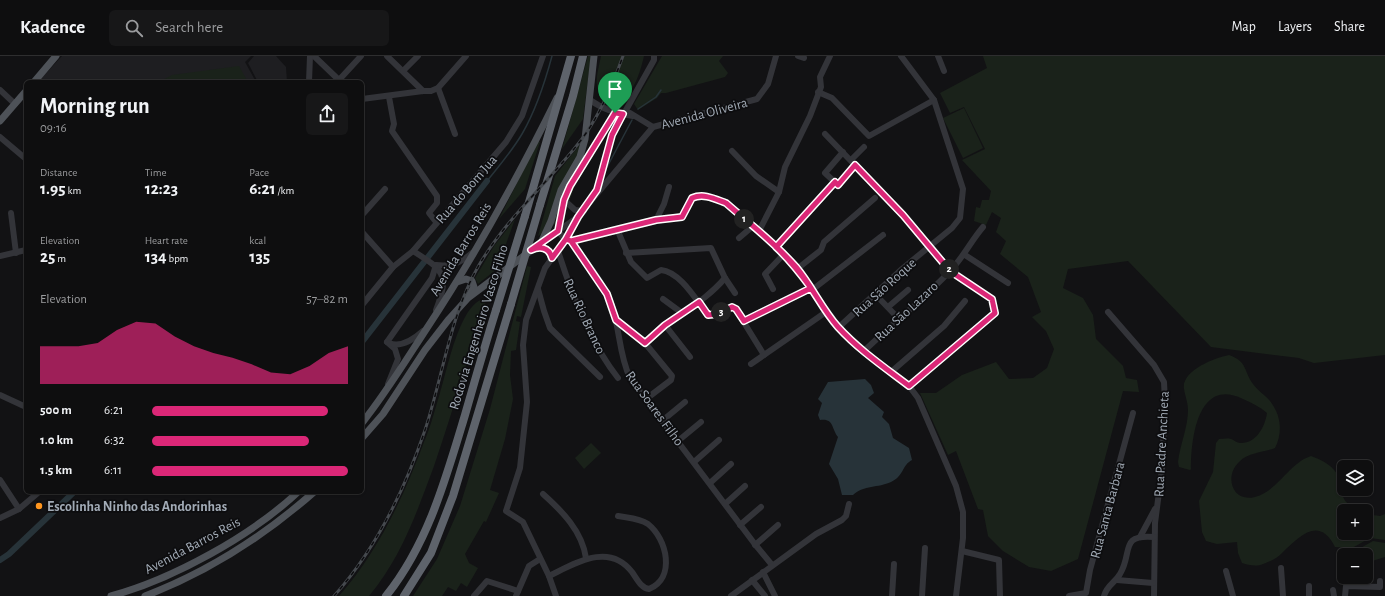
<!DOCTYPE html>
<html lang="en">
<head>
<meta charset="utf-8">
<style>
	:root { --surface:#0e0e0f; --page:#171718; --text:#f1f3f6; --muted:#9b9c9e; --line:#2e2e2f; --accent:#db2777 }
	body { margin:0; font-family:"Alegreya Sans",sans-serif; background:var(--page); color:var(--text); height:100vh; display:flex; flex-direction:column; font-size:15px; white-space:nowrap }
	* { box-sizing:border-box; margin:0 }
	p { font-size:13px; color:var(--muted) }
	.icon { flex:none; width:22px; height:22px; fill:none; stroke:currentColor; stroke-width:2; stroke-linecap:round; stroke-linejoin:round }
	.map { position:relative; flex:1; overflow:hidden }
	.side { position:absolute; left:24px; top:24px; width:340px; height:414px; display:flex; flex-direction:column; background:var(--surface); border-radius:6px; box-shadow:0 1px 3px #0004,0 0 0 1px var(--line) }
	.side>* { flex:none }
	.buttons { position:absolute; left:1337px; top:404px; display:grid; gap:8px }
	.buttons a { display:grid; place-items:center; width:36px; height:36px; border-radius:6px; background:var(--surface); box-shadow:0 1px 3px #0004,0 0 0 1px var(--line); font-size:20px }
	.pin { position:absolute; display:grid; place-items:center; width:34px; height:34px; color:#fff; margin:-41px -17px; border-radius:50% 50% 50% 0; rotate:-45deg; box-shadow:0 0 4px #0007 }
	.pin .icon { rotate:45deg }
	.km { position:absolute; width:20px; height:20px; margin:-10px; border-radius:50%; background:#222; color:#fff; font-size:11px; line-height:20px; text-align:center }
	.round { display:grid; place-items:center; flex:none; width:42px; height:42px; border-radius:6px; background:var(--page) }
	.overview { display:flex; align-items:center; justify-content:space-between; height:68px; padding:0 16px }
	h1 { font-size:22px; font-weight:600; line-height:30px }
	.stats { display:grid; grid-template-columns:repeat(3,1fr); gap:6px; height:68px; padding:4px 16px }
	.stats div { display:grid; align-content:center }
	.stats b { font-size:17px; font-weight:600 }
	.stats small { font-size:11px; font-weight:400 }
	.stats p { font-size:11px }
	.chart { height:112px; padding:8px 16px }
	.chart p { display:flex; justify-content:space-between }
	.chart svg { width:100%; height:72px; margin-top:4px; fill:var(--accent); opacity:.7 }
	ul { padding:0 16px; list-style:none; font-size:13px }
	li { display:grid; grid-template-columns:64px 48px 1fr; align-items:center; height:30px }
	li i { height:10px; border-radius:5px; background:var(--accent) }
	header { display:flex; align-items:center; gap:24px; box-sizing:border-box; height:56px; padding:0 20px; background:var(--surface); border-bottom:1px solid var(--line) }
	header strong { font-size:19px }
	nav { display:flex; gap:22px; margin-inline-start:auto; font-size:14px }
	.search { width:280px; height:36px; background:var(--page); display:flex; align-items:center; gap:10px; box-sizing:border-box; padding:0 14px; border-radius:6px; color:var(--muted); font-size:15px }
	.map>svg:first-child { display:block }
	.built { fill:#1e1e21 }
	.green { fill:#1a221a }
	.water { fill:#273339 }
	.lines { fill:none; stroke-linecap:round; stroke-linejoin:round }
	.stream { stroke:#273339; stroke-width:1.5 }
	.canal { stroke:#273339; stroke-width:6 }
	.minor { stroke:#333439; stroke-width:6 }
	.major { stroke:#4e5258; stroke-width:7 }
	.highway { stroke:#5e636b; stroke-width:8 }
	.rail-casing { stroke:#45494e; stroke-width:3 }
	.rail { stroke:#0d0d0f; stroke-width:1.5; stroke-dasharray:4.5; stroke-linecap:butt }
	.highway-bridge { stroke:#5e636b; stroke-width:8 }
	.route-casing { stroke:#fff; stroke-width:8 }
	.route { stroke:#db2777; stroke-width:5 }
	.poi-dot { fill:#ff961f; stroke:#0d0d0f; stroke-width:1.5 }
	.labels { text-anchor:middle; stroke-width:3.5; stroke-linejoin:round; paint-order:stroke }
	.street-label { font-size:14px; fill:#a2abb6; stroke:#0d0d0f }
	.poi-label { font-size:14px; font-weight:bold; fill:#a2abb6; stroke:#0d0d0f; text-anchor:start }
</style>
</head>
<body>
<header>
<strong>Kadence</strong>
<div class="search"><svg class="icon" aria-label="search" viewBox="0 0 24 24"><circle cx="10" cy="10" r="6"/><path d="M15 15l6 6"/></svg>Search here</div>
<nav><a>Map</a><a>Layers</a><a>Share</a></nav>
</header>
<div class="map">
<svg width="1385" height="540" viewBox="0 0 1385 540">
	<rect width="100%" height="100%" fill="#121214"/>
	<g class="built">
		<polygon points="62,0 251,0 245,6 256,26 38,26"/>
		<polygon points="254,0 276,0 286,11 287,26 258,26 248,7"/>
	</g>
	<g class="green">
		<polygon points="588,0 591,0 583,63 562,93"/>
		<path d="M601,0H644C641,13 635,34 624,42C619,46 614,46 609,44C590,37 598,16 601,0Z"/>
		<polygon points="662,0 723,0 719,5 728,17 725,21 666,37 661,37 657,42 638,54 634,48"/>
		<polygon points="983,0 1385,0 1385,299 1314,307 1299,302 1211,291 1128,205 1068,213 1063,232 1083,242 1093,259 1096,283 1123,310 1126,322 1137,324 1139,336 1123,335 1078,503 1051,515 1029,511 1003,495 988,480 983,454 978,453 956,395 948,399 920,337 936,337 962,319 996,306 1009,323 1033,322 1047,312 1054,293 1046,275 1032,261 1041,256 1028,221 1000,198 1006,185 996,176 1001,162 992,156 986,169 974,165 976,151 980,152 982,144 989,144 991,135 962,104 985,93 964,51 950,57 940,37 987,12"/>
		<polygon points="239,10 248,26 159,26 172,19"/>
		<polygon points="964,52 983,92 963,102 943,62"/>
		<polygon points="538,85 540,86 525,133 499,163"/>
		<path d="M581,87C577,121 573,164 538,180L555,120Z"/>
		<polygon points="515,163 497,213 478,228 475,222 494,190"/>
		<polygon points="527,210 531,211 521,261 517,260 516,265 520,266 516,294 511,295 510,319 513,343 505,383 490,434 499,437 486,466 484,465 465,498 469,507 478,512 467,531 461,527 456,535 448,531 442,540 413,540 437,503 460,450 490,353"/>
		<path d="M483,243L486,244C469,299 453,355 434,410C417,456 401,502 369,540H339C378,496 404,440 424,386C431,370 435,353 440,337C447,315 459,250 483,243Z"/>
		<path d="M1229,299C1248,306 1243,314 1253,328C1258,335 1265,339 1270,345C1281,359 1283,376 1275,392C1263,397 1249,396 1239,406C1224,420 1232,447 1255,441C1279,434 1289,407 1311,400C1321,404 1331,408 1337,418C1348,436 1333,442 1360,455H1344V477H1366V458L1380,460L1385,458V484L1370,482L1352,492L1335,491C1319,459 1299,481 1282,497C1278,502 1269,506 1263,508C1256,511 1249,509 1242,507L1238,497L1237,486L1217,488L1206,485L1202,476L1199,445L1213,416L1216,387L1219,383C1223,383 1227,382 1231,383C1234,384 1237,387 1240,387C1256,388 1265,371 1267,357C1260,351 1252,347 1243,343C1198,321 1191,382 1191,413L1190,414L1179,411L1178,406C1180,389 1188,371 1188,354C1188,346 1185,340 1184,333C1181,315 1214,302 1229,299Z"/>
		<polygon points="591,387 601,397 584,413 575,402"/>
		<polygon points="1373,485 1385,487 1385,501 1366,507 1366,499 1344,499 1344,507 1339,506 1337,499 1340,497 1357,494"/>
	</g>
	<path class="water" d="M865,323L871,329L874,337L868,342L884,356L882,361L889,368L893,382L909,392L912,404C902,409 904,420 891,426C878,432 864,429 853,439H842L838,423L829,408L838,381C831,372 834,362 820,364L818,359L822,347L818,343L828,326Z"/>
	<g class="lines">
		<g class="stream">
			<polyline points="638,53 656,41 661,34"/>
			<polyline points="606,113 632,64"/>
			<path d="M487,125C499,110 512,95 522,78C536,54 545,26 552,0"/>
		</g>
		<g class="canal">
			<polyline points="362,286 487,125"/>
			<polyline points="0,504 9,498 74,436"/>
		</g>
		<g class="minor">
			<polyline points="314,0 341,26"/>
			<polyline points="387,0 423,35"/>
			<polyline points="798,0 804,2"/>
			<polyline points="938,0 944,15"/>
			<polyline points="403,15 418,0"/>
			<polyline points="339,24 361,0"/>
			<polyline points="309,26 310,0"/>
			<polyline points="438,32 455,78"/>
			<polyline points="0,34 15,48"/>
			<polyline points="818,36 832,42 869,80 934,44"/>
			<polyline points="389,41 394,68 392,75 437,140 437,147 429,157 436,166"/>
			<polyline points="362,43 423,35 431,35 438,32 466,0"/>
			<path d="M590,44C604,54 616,57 633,60"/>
			<path d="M615,57L570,130L564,144L558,175L563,181L571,185C585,205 604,226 612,250C620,274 619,299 630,322L754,487L772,509"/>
			<polyline points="630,57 653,71"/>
			<polyline points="825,78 903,159 950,215 992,243 995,257 909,330"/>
			<polyline points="0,81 26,103"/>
			<polyline points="732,95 756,120 779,136"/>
			<polyline points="843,96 825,117 838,129 855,109"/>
			<polyline points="851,104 864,91"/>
			<polyline points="564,144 575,154 584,155"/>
			<polyline points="590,146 653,71 757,43 768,28 776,0"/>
			<polyline points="11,157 16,197"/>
			<polyline points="362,159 385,133"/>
			<polyline points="656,164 664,148 669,131"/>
			<path d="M617,173L631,206L647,222L661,214C681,216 697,246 708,259C718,260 726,250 735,252L764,299"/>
			<polyline points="759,175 779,136 785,111 810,60 821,31 820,21 830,0"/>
			<polyline points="362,176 393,211"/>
			<polyline points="739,182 753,170"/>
			<polyline points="571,185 656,164 682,161 692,142 703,140 726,147 759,175 797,213 839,271 863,296 909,330 918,342 956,430 963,456 963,482 956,540"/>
			<polyline points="541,187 578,161 590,146 597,134 612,79 654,4 654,0"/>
			<polyline points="777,191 835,126"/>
			<path d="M413,195C443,214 450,218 436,254"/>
			<path d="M558,195C571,236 591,288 618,322"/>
			<polyline points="626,197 711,192 725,222 735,237"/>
			<polyline points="965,199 1008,227"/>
			<polyline points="0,200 26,194"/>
			<path d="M436,209C452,211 460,207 472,197"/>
			<polyline points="797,213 821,194 824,186 875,142"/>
			<polyline points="538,233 544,255 550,272 600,321"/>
			<polyline points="773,233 765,218 784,198"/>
			<polyline points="812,234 883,179"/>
			<polyline points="875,238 898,262"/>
			<polyline points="663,243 682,257"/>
			<polyline points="362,249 393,211 413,195 506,86 522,60 543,0"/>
			<polyline points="888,251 908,234"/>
			<polyline points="1108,256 1154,309 1164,326 1165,345 1162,413 1155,467 1154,540"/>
			<polyline points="616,264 645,287 672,320 671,324 646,343"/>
			<polyline points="744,265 811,232"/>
			<polyline points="665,269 690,301"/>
			<polyline points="839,271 902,213 952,172 960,162 963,133 934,44 901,0"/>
			<polyline points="387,286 432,222 436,209"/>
			<polyline points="387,286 395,293 398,303 388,328"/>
			<path d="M389,287C401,292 414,283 423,275"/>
			<path d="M645,287C670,263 703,248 725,222"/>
			<path d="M863,296C892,268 924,243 951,214C964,200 971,185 983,171"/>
			<polyline points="751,308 826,256"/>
			<polyline points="891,316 944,270 965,245"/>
			<polyline points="0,339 26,351"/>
			<polyline points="662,365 685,346"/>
			<polyline points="678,385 701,366"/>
			<polyline points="694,406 719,384"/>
			<polyline points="0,424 19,453"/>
			<polyline points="710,427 731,408"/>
			<path d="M543,438C562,455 582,475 586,502"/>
			<polyline points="725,448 745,430"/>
			<polyline points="0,462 19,453 39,436"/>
			<polyline points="740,469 761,451"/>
			<polyline points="1140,481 1155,453"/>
			<polyline points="755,489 778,469"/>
			<polyline points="962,495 999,504 1000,540"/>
			<polyline points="1281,512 1283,540"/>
			<polyline points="1226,515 1233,540"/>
			<polyline points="763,516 775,540"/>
			<path d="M549,520C576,507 609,486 632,516C637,523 641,532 649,533C676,522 667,483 648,468C639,462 628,462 618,460"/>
			<polyline points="752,524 765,540"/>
			<polyline points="1117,524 1153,527"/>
			<polyline points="1309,530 1309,540"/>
			<polyline points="1333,534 1334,540"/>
			<polyline points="474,540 487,525 518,535"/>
			<polyline points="516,540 529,510 540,503"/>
			<polyline points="556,540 549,520 523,466 506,455 520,412 527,346 523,289 526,264 545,212 566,183 578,161"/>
			<polyline points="731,540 816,478 842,464 846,460 849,448"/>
			<polyline points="892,540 894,508"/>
			<polyline points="922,540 925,492"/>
			<polyline points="1069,540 1086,537 1090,514 1133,357"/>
			<path d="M1104,540C1107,529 1115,527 1120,518C1133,497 1119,478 1154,481"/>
			<polyline points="1345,540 1346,530 1380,531 1380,525"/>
		</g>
		<g class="major">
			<polyline points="34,26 56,0"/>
			<polyline points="0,65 26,35"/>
			<path d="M535,192C543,189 550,195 551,202"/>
			<polyline points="457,226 466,223 472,225 474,231 469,240"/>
			<path d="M362,367C386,337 406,304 427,272C476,198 518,121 557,42"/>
			<polyline points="362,382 383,358 425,294 449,263 468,242 541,187 551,165 561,134 580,101 585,83 594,0"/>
			<path d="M111,540C173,523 251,480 298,436"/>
			<path d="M145,540C208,516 264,480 314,436"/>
		</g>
		<g class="highway">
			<polyline points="540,149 573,40 583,0"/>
			<polyline points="525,160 571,0"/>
			<path d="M386,540C428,488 446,422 465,359C475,324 485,289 496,254"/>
			<polyline points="404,540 431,497 453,440 511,248"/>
		</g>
		<defs>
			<path id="rail" d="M334,540C375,494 405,433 425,374C443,320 450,259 479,209C505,165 542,132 574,93C597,66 611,33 623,0"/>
		</defs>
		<use href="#rail" class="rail-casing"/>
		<use href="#rail" class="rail"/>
		<g class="highway-bridge">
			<polyline points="511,248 540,149"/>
			<polyline points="496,254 525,160"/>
		</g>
	</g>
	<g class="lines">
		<defs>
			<path id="route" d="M615,57L570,130L564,144L558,175L531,194C540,190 549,191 552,202L566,183L571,185L656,164L682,161L692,142C704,137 715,143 726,147C750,168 775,187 796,211C812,230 822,253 838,271C859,294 884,311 909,330L995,257L992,243L950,215L903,159L855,109L838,129L835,126L776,191C789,203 800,217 811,232L744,265L736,253L732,251L718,258L708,259L699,246L665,269L645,287L616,264L607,238L571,185L566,183L578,161L597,134L612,79L623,58L615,57"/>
		</defs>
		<use href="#route" class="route-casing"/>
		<use href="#route" class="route"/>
	</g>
	<circle class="poi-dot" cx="39" cy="450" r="4"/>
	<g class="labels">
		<g class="street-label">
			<text transform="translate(704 57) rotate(-15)" y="5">Avenida Oliveira</text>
			<text transform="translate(466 133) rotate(-49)" y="5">Rua do Bom Jua</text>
			<text transform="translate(460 193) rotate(-59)" y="5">Avenida Barros Reis</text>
			<text transform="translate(884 231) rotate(-42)" y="5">Rua São Roque</text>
			<text transform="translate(906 255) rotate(-43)" y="5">Rua São Lazaro</text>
			<text transform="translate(585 260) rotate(65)" y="5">Rua Rio Branco</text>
			<text transform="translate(478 271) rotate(-73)" y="5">Rodovia Engenheiro Vasco Filho</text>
			<text transform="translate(655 352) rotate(54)" y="5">Rua Soares Filho</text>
			<text transform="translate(1161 388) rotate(-87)" y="5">Rua Padre Anchieta</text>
			<text transform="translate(1107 454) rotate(-75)" y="5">Rua Santa Barbara</text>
			<text transform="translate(192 489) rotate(-28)" y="5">Avenida Barros Reis</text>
		</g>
		<g class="poi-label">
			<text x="47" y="455">Escolinha Ninho das Andorinhas</text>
		</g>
	</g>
</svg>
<div class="buttons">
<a><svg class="icon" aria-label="layers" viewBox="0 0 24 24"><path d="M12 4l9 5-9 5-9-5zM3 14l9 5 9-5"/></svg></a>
<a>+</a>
<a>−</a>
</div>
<div class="pin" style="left:615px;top:57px;background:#1e9e55"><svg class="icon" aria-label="arrive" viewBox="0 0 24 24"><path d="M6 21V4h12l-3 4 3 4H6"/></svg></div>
<b class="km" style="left:744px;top:163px">1</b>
<b class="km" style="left:949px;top:213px">2</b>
<b class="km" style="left:721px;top:256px">3</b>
<section class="side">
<div class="overview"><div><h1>Morning run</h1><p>09:16</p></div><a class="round"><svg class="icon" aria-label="share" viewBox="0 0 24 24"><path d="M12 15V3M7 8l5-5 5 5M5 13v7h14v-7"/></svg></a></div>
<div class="stats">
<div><p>Distance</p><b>1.95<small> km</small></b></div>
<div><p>Time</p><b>12:23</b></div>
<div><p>Pace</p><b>6:21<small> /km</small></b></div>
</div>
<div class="stats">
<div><p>Elevation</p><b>25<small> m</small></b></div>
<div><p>Heart rate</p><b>134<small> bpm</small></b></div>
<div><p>kcal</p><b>135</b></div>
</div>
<div class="chart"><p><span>Elevation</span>57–82 m</p>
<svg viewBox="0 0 160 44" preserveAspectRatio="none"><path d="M0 44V21L10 21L20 21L30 19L40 11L50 6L60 7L70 15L80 21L90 25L100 28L110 32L120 37L130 38L140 33L150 25L160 21V44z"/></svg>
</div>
<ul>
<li><b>500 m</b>6:21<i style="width:90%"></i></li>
<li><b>1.0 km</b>6:32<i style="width:80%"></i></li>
<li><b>1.5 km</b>6:11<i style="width:100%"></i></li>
</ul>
</section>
</div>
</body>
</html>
